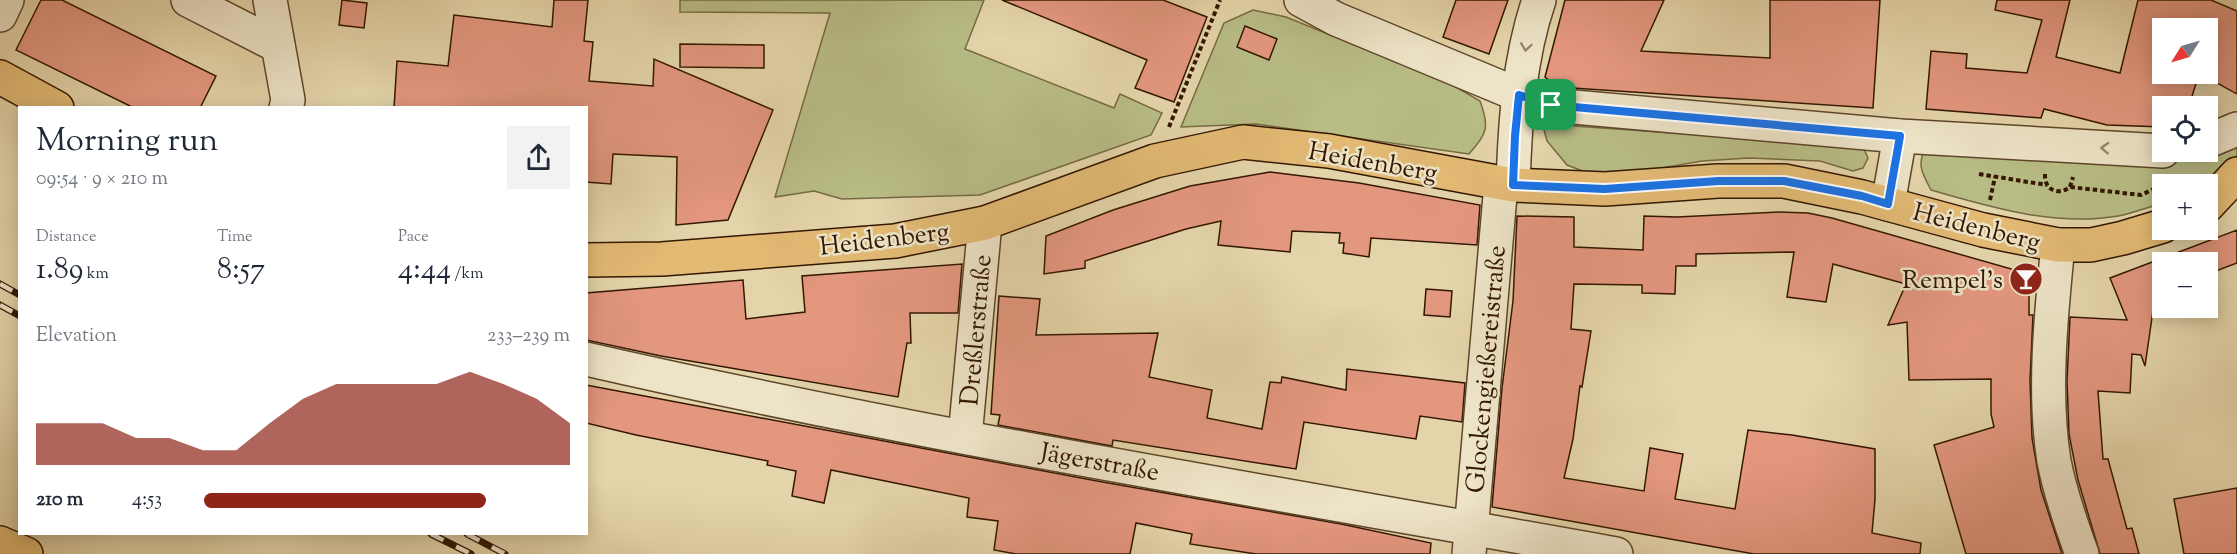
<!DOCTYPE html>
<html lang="en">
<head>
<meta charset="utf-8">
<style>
	:root { --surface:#fff; --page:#f2f2f3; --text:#1f2937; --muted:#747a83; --accent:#8f2418 }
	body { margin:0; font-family:"Sorts Mill Goudy",serif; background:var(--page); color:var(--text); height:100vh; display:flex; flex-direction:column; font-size:22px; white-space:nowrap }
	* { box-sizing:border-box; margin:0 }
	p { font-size:20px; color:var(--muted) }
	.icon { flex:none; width:33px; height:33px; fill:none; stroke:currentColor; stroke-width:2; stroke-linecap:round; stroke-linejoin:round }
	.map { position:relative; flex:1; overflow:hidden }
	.drawer { position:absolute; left:18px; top:106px; width:570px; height:429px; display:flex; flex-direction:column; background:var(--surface); border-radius:0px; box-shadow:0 3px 15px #0003 }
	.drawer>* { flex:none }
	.needle { width:39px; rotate:233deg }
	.fabs { position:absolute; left:2152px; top:18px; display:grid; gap:12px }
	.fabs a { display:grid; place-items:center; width:66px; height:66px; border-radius:0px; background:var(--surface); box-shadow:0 3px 15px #0003; font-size:30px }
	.pin { position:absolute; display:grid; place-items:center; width:51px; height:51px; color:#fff; margin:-26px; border-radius:12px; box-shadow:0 3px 9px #0006 }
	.round { display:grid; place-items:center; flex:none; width:63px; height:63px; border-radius:0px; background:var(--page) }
	.headline { display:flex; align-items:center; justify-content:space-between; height:102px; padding:0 18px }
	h1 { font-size:33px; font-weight:600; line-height:45px }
	.metrics { display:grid; grid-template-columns:repeat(3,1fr); gap:9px; height:102px; padding:6px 18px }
	.metrics div { display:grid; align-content:center }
	.metrics b { font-size:30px; font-weight:600 }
	.metrics small { font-size:16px; font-weight:400 }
	.metrics p { font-size:16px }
	.chart { height:168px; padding:12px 18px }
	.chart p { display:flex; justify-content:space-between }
	.chart svg { width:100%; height:108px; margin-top:6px; fill:var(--accent); opacity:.7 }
	ul { padding:0 18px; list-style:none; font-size:20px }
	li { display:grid; grid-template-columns:96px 72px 1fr; align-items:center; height:45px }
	li i { height:15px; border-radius:8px; background:var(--accent) }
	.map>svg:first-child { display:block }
	.green { fill:#b8bc85; stroke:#766a42; stroke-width:1.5 }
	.building { fill:#e3977f; stroke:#331700; stroke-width:1.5 }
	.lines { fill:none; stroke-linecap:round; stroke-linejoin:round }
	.minor-casing { stroke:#5f462a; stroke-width:36 }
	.major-casing { stroke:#331700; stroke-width:36 }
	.path { stroke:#331700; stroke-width:4; stroke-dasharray:4.5 3; stroke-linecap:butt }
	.minor { stroke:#ede3c7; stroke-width:33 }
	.major { stroke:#e2ba74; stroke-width:33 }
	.rail-casing { stroke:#331700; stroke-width:7 }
	.rail { stroke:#ede3c7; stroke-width:4.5; stroke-dasharray:14; stroke-linecap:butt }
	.oneway { stroke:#99876d }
	.route-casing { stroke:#fff; stroke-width:12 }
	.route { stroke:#1a73e8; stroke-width:8 }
	.labels { text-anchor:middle; stroke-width:5; stroke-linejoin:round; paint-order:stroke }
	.street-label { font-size:26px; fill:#331700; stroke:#ede3c7 }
	.poi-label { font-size:26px; fill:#331700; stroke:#ede3c7; text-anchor:end }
</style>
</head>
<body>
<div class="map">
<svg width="2237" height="554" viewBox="0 0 2237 554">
	<rect width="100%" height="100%" fill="#e4d4a9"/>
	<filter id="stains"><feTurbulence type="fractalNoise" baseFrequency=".00333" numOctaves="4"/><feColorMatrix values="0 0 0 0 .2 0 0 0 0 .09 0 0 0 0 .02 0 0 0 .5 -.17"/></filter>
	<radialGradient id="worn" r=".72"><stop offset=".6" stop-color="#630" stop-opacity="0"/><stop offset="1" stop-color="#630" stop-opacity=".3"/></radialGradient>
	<g class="green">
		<polygon points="680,0 984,0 965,49 1114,108 1120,94 1162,113 1151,135 980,195 842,199 814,191 775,197 830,13 680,12"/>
		<path d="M1253,10L1286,17L1449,83L1480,101C1490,128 1487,133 1469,154L1256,124L1181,127L1224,23Z"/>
		<polygon points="1545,124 1844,145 1864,149 1868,158 1863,168 1853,171 1820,161 1749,158 1702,161 1633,173 1585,172 1567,165 1547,141 1544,130"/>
		<path d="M2237,144V158L2205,182L2200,184H2163V203C2148,207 2133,213 2118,216C2055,227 1991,207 1931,190C1921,171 1917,165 1926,145L2164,162L2185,160Z"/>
	</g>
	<g class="building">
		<polygon points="41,0 62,0 216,76 200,108 134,108 16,50"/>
		<polygon points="342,0 367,3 364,28 339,25"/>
		<polygon points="554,0 588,0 584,41 593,42 589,81 653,86 654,59 773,110 728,220 676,225 677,157 613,154 611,184 586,182 586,108 394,108 397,61 448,66 454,15 552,27"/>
		<polygon points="1002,0 1163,0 1207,17 1174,102 1135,88 1147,60"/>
		<polygon points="1456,0 1508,0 1489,54 1443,37"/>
		<polygon points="1565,0 1664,0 1641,51 1770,58 1770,0 1880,0 1873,108 1557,87 1545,77"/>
		<polygon points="1997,0 2070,0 2056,57 2120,73 2138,0 2211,0 2237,11 2237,94 2208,78 2208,28 2163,28 2163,74 2199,74 2189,106 2163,106 2163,127 2107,125 2044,109 2041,118 1926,109 1931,51 1967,54 1966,68 2027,73 2042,20 1995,10"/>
		<polygon points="1245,26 1277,39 1269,60 1237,47"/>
		<polygon points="680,44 764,45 764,68 680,67"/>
		<polygon points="1270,172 1359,183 1480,205 1477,245 1371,238 1369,257 1343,253 1344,243 1339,243 1340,233 1292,231 1290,252 1218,245 1221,221 1186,229 1085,261 1085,268 1044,274 1046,236 1113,210 1190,186"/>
		<polygon points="1779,212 1808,213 1832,218 2029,274 2029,315 2033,315 2030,381 2032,438 2041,490 2062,554 1966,554 1934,445 1994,427 1991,414 1991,379 1909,380 1907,322 1888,325 1906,284 1833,264 1826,302 1787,297 1794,252 1696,254 1696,266 1676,266 1675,294 1642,293 1642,285 1574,284 1571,329 1591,331 1582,387 1580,386 1573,439 1564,478 1644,491 1650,448 1683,454 1675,499 1735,509 1748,430 1792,435 1875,449 1875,499 1872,533 1921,543 1920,554 1754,554 1492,507 1502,388 1513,301 1517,216 1574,217 1574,247 1643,250 1644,216 1677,217"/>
		<polygon points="2237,230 2237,263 2208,274 2208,262 2160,262 2145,366 2141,355 2132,354 2130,393 2098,391 2103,459 2108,459 2127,529 2132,528 2139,554 2100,554 2078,480 2069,434 2067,381 2070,317 2127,320 2110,278"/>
		<polygon points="962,264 958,313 910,313 911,343 907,343 898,397 661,356 586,340 586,293 743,280 746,319 805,312 802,276"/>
		<polygon points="1426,289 1452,291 1450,317 1424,315"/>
		<polygon points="999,296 1040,299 1036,335 1158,333 1149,377 1212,390 1207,418 1262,429 1270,382 1281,383 1282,377 1346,390 1347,369 1465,383 1462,422 1420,416 1416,439 1304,422 1296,469 1113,440 1112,446 998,425 1000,415 991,414"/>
		<polygon points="586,385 1097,481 1341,524 1431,543 1430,554 1256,554 1190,544 1192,534 1136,523 1130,554 1016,554 994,550 998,521 967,517 969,498 831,470 824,503 792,496 796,471 767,465 768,461 636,435 586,423"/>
		<polygon points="2237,488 2237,554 2184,554 2174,499"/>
	</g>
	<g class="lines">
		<defs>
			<g id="minor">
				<polyline points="188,0 278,46"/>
				<polyline points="270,0 288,100 286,108"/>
				<polyline points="1301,0 1336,19 1519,95 1551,105 1900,136 2163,151"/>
				<polyline points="0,15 7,0"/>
				<polyline points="2208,141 2237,129"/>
				<path d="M1513,185C1515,123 1519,59 1539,0"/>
				<polyline points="1888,204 1900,136"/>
				<path d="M2058,245C2051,314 2043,394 2054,461C2060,493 2071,524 2082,554"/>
				<path d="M586,359C927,437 1272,492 1616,554"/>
				<polyline points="965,437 985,223"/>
				<polyline points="1469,554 1501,184"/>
			</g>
			<g id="major">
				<polyline points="0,77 57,108"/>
				<polyline points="2208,205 2237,174"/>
				<polyline points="586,260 662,259 895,241 985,223 1155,161 1243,142 1329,151 1513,185 1605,189 1718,181 1784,181 1862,197 1983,230 2058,245 2091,245 2123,238 2163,226"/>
				<polyline points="0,543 26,554"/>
			</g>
		</defs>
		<use href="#minor" class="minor-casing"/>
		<use href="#major" class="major-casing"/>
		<g class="path">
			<polyline points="1169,127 1220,0"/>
			<polyline points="1979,174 2047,185"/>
			<path d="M2045,174C2044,190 2058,196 2070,187L2141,195L2156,188L2161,183"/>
			<polyline points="2070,187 2073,177"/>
			<polyline points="1990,200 1995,177"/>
		</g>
		<use href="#minor" class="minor"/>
		<use href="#major" class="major"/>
		<defs>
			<g id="rail">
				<polyline points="0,284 20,295"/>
				<polyline points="0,305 20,316"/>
				<polyline points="431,534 471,554"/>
				<polyline points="467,534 505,554"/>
			</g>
		</defs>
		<use href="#rail" class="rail-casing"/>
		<use href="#rail" class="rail"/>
	</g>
	<defs><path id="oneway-chevron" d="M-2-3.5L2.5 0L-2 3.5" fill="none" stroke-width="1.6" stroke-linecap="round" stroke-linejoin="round" transform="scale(1.5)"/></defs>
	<g class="oneway">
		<use href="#oneway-chevron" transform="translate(1526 47) rotate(98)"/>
		<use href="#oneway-chevron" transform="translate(2105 148) rotate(-177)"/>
	</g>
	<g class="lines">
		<defs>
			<polygon id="route" points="1519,95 1551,105 1900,136 1888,204 1862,196 1784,181 1718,181 1605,189 1513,185 1515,136"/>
		</defs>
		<use href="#route" class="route-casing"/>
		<use href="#route" class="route"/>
	</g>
	<defs>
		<symbol id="bar-disc" viewBox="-11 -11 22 22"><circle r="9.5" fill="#8f2418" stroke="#ede3c7"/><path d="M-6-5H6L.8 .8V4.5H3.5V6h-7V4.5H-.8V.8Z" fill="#fff"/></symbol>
	</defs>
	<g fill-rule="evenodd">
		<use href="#bar-disc" x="2007" y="260" width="38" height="38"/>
	</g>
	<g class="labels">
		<g class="street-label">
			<text transform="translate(1373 161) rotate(10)" y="9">Heidenberg</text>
			<text transform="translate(1977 226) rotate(14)" y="9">Heidenberg</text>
			<text transform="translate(884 238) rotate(-7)" y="9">Heidenberg</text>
			<text transform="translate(975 330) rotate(-85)" y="9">Dreßlerstraße</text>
			<text transform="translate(1485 369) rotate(-85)" y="9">Glockengießereistraße</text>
			<text transform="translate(1100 461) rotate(10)" y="9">Jägerstraße</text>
		</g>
		<g class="poi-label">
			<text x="2003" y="288">Rempel's</text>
		</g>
	</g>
	<rect width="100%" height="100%" filter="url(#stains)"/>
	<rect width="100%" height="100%" fill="url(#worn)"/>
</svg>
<div class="fabs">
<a><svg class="needle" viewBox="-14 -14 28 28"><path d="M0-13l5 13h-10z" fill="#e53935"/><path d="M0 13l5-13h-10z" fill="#747a83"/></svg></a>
<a><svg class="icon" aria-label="locate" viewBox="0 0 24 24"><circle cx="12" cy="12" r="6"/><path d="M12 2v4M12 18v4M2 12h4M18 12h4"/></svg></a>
<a>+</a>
<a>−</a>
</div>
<div class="pin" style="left:1551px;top:105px;background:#1e9e55"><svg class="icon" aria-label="arrive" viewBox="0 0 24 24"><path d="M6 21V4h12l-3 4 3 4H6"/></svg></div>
<section class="drawer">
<div class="headline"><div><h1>Morning run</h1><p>09:54 · 9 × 210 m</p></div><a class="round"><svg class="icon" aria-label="share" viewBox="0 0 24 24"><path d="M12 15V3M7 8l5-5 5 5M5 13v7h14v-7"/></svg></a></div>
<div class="metrics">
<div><p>Distance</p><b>1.89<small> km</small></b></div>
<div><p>Time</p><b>8:57</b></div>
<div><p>Pace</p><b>4:44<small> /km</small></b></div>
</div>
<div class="chart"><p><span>Elevation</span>233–239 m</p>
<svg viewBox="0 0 160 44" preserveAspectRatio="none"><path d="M0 44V27L10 27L20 27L30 33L40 33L50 38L60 38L70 27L80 17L90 11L100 11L110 11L120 11L130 6L140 11L150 17L160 27V44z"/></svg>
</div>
<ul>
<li><b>210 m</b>4:53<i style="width:77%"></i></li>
</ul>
</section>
</div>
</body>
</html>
